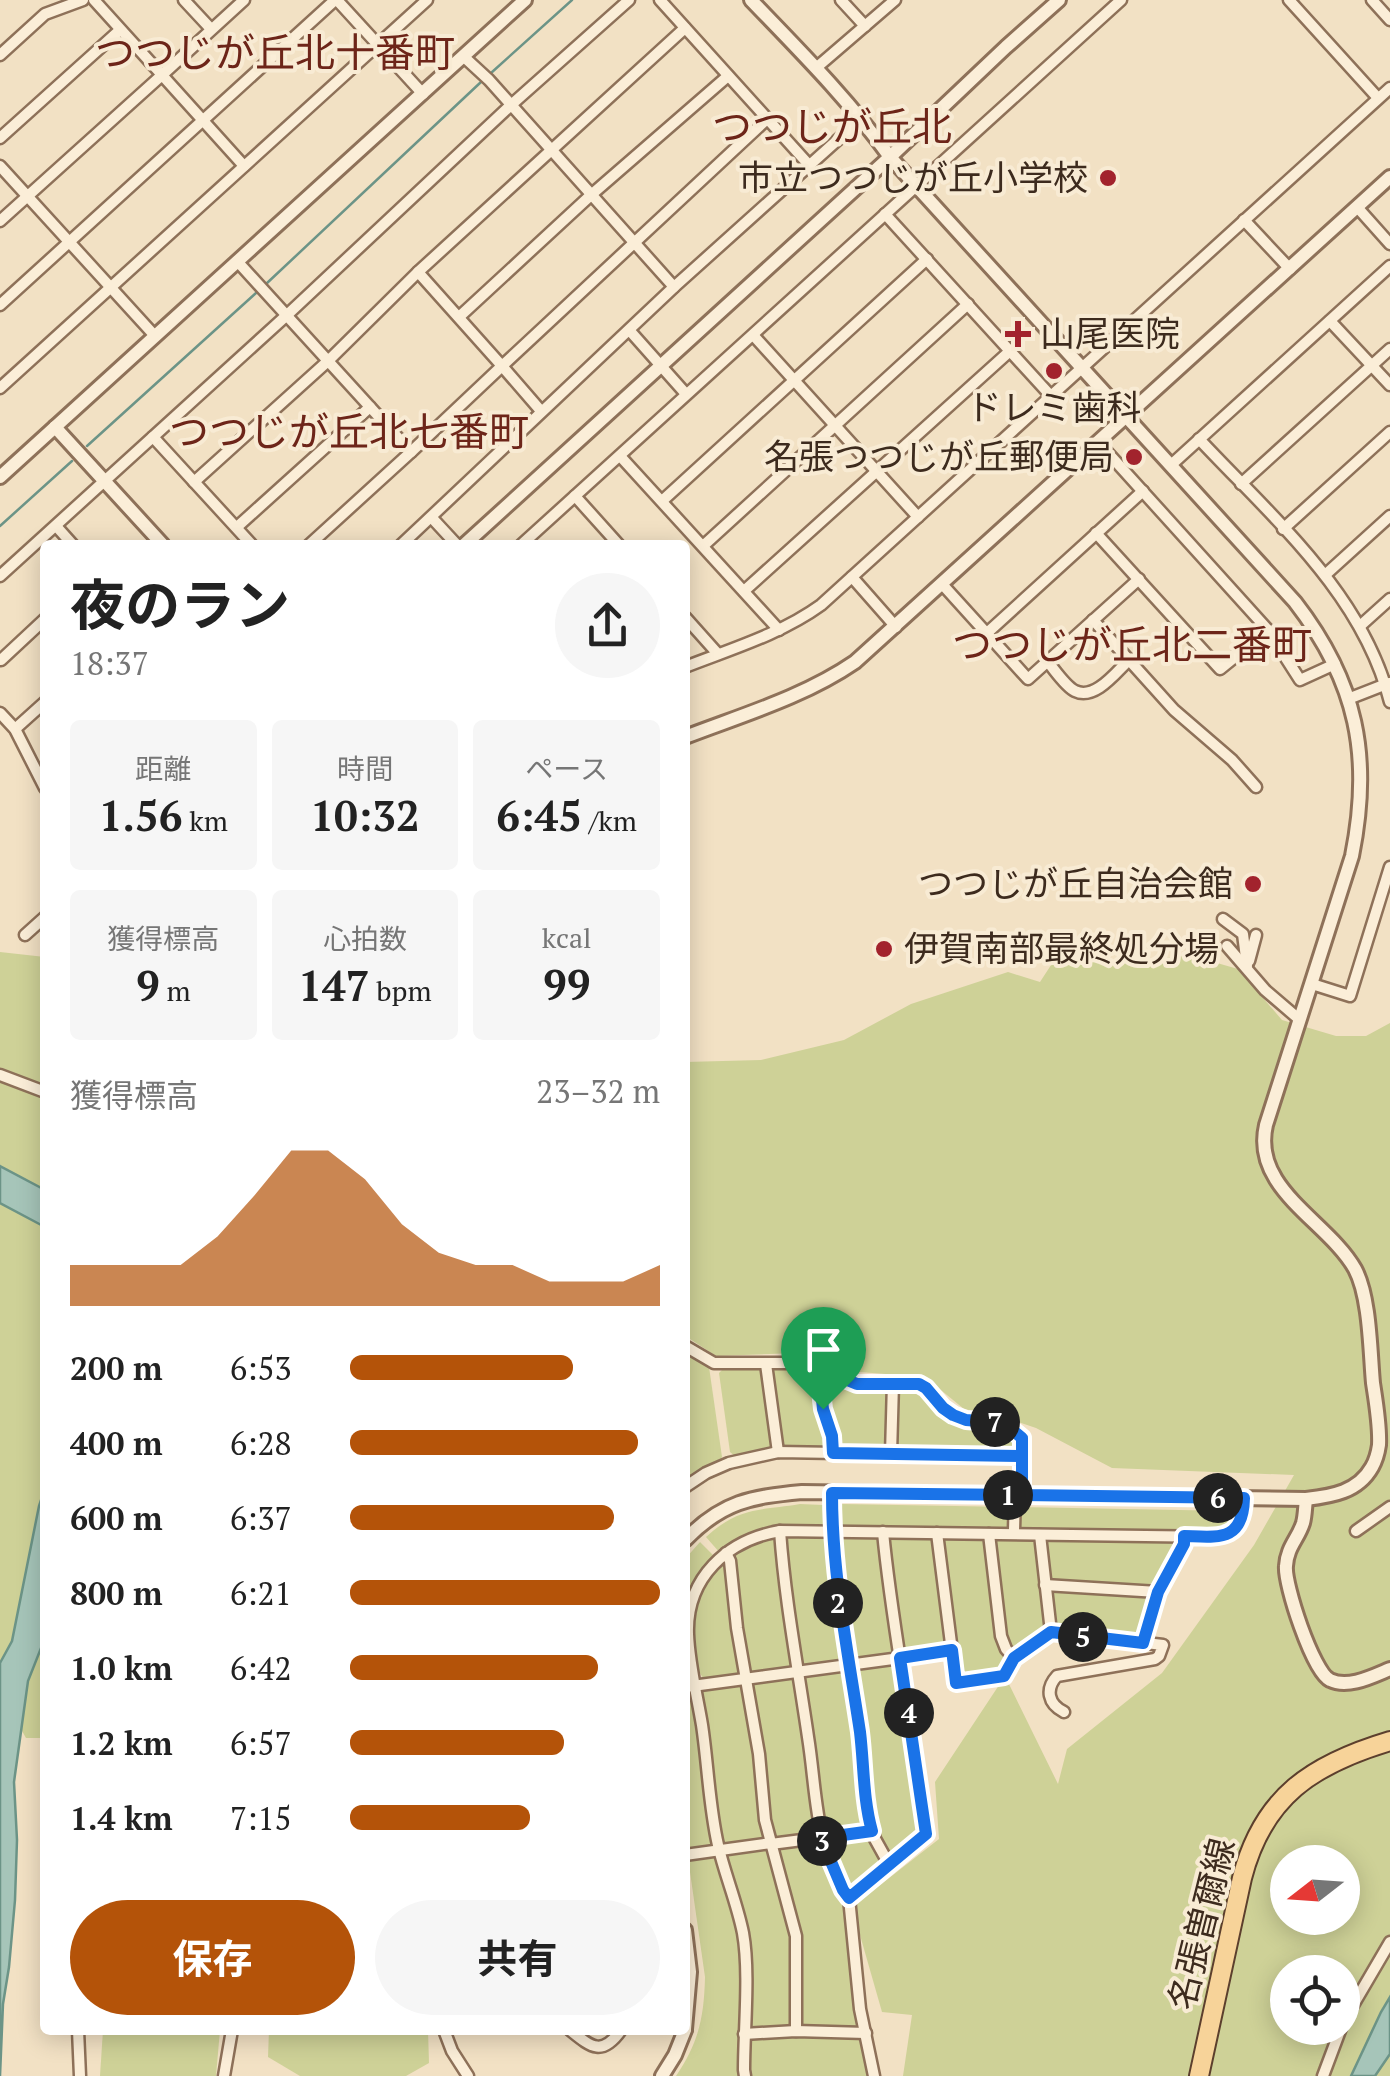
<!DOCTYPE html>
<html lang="ja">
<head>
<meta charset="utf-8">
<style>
	:root { --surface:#fff; --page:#f6f6f6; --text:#222; --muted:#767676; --accent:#b45309 }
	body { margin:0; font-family:"PT Serif","Noto Sans JP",serif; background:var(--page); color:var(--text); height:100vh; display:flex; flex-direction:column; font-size:38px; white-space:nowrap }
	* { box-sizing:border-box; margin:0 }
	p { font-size:32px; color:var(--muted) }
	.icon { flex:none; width:55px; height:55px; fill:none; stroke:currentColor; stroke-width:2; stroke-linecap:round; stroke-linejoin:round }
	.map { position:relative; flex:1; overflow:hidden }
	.drawer { position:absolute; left:40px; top:540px; width:650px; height:1495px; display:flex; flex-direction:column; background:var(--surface); border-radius:10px; box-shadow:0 5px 25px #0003 }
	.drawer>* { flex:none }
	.needle { width:65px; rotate:253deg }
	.fabs { position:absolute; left:1270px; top:1845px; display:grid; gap:20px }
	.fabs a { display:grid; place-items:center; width:90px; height:90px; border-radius:50%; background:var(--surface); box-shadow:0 5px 25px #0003; font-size:50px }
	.pin { position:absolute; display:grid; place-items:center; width:85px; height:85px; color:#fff; margin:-102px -42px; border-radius:50% 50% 50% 0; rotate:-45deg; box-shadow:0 0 10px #0007 }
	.pin .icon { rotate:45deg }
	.km { position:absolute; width:50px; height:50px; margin:-25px; border-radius:50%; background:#222; color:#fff; font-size:28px; line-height:50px; text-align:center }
	.round { display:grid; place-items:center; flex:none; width:105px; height:105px; border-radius:52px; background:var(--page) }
	.headline { display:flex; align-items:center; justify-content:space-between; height:170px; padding:0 30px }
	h1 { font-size:55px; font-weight:700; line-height:75px }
	.metrics { display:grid; grid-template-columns:repeat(3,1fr); gap:15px; height:170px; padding:10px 30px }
	.metrics div { display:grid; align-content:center; border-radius:10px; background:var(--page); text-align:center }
	.metrics b { font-size:42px; font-weight:700 }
	.metrics small { font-size:28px; font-weight:400 }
	.metrics p { font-size:28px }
	.chart { height:280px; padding:20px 30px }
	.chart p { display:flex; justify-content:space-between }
	.chart svg { width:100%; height:180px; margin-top:10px; fill:var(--accent); opacity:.7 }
	.action { display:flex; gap:20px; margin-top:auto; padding:20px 30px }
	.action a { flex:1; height:115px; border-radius:60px; background:var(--accent); color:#fff; font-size:40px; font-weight:700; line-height:115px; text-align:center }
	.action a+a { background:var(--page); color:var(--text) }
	ul { padding:0 30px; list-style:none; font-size:32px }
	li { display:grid; grid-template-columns:160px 120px 1fr; align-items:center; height:75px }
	li i { height:25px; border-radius:12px; background:var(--accent) }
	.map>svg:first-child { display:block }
	.green { fill:#ced197; fill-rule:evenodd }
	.water { fill:#a6c5b9; stroke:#6c9487; stroke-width:2.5 }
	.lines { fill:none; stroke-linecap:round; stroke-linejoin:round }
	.stream { stroke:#6c9487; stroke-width:2.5 }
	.minor-casing { stroke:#8e7159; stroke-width:15 }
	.tertiary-casing { stroke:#8e7159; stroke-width:18 }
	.primary-casing { stroke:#5c3f2d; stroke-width:22 }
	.minor { stroke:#fbeed8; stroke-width:10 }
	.tertiary { stroke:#fbeed8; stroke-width:12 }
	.primary { stroke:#f7d399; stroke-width:18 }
	.route-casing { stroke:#fff; stroke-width:20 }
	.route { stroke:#1a73e8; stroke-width:12 }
	.poi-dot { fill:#a2232d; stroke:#f8ebd4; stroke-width:4 }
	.labels { text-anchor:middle; stroke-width:8; stroke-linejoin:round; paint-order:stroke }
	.poi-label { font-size:35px; fill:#3d2b1e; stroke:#f8ebd4; text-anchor:end }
	.street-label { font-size:35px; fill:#3d2b1e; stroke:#f8ebd4 }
	.quarter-label { font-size:40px; fill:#6d2519; stroke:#f8ebd4 }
</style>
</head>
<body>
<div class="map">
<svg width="1390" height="2076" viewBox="0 0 1390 2076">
	<rect width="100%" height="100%" fill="#f2e1c4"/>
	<g class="green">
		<polygon points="0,952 45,957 45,1738 26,1738 0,1692"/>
		<path d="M1189,955L1238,969L1282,1020L1336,1036H1366L1390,1023V2076H903L912,2015L882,2012L852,1907L939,1839L935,1782L1005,1676L1058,1784L1067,1749L1162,1673L1254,1545L1294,1475L1112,1468L1036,1428L1006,1418L964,1409L925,1377L846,1371L800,1353L716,1356L690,1339H685V1062L761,1060L844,1040L911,1004L1008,972L1040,982L1053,962L1138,961ZM1288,1862H1342V1918H1288ZM1288,1972H1342V2028H1288Z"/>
		<polygon points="685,1351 705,1361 709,1367 722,1457 718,1463 687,1479 685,1478"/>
		<polygon points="724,1368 757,1368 762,1372 772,1444 768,1449 736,1457 730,1452 719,1373"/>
		<polygon points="776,1368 807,1368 814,1371 819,1411 828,1443 823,1448 786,1448 781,1444 770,1373"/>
		<path d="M830,1378L857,1389L882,1388L887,1393V1444L882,1450L841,1449C831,1433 827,1402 824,1382Z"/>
		<path d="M901,1388C936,1389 936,1415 962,1423C982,1430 1010,1419 1017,1446L1011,1451L901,1449L896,1444V1393Z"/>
		<path d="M800,1504L823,1505L827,1509V1522L822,1528C780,1526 755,1527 720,1553L706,1537C740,1506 759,1511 800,1504Z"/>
		<polygon points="841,1504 1011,1507 1010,1530 841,1528 836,1523 836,1510"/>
		<polygon points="1018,1507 1233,1511 1237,1515 1236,1520 1220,1532 1017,1530"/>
		<polygon points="789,1536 823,1536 827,1541 831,1587 842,1656 838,1662 806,1666 800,1662 784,1541"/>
		<polygon points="893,1536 926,1537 932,1541 945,1643 941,1647 908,1652 903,1648 895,1600 888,1542"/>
		<polygon points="770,1537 776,1541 781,1598 792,1663 788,1669 755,1673 749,1669 738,1604 735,1556 738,1549"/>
		<polygon points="841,1537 874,1537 879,1543 885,1605 893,1650 890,1654 857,1659 851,1655 841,1592 837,1542"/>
		<polygon points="946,1538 979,1538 984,1543 996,1637 1006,1656 1005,1663 1000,1672 965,1678 958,1673 942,1543"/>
		<polygon points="998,1538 1029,1538 1035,1544 1046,1627 1044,1632 1019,1651 1012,1649 1005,1637 993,1545"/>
		<polygon points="1048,1538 1173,1541 1177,1547 1157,1583 1151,1587 1054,1581 1049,1576 1044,1544"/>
		<path d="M700,1542L715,1557C700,1572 689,1590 685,1611V1559Z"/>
		<path d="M720,1564L727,1566L732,1626L741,1669L736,1676L704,1679C688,1660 690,1613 701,1591C705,1581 713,1572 720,1564Z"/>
		<polygon points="1055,1589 1146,1596 1149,1601 1141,1632 1135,1637 1060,1630 1056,1626 1051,1595"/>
		<polygon points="891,1663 897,1667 914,1789 922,1827 920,1835 895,1858 888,1854 873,1817 855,1674 859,1667"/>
		<polygon points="840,1670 847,1674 859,1759 862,1804 868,1828 825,1834 804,1680 808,1674"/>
		<polygon points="790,1677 795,1682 816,1835 775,1841 770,1821 753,1686 756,1682"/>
		<path d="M738,1684L744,1689C752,1740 756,1791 765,1842L723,1848L718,1824L701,1694L705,1689Z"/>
		<polygon points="690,1692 693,1695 714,1848 688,1852 685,1829 685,1693"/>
		<path d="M868,1835C885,1870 884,1865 854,1888L847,1887L826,1841Z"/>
		<polygon points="818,1842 845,1910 858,2024 854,2029 804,2026 801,2022 801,1946 799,1926 777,1847"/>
		<polygon points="767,1846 793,1943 792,2022 787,2027 754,2029 748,2024 749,1960 724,1851"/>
		<path d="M716,1853L738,1927L741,2029L739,2071L741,2076H676C699,2042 704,2017 705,1977L688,1858Z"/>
		<polygon points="103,2030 220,2030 216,2076 100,2076"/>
		<polygon points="269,2030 428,2030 429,2063 406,2076 300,2076 268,2057"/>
		<polygon points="799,2037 857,2037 862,2042 869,2076 751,2076 748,2071 748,2043 753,2038"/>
	</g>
	<g class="water">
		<polygon points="0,1166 45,1190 45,1227 0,1203"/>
		<polygon points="45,1488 45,1638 28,1681 14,1782 17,1840 15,1900 9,1967 3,2004 0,2076 0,1663 12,1641 39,1506"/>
		<polygon points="1390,1997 1390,2054 1375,2076 1351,2076 1381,2012"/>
	</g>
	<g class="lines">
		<g class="stream">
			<polyline points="491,73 572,0"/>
			<polyline points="266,284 481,82"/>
			<polyline points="87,446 256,293"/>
			<polyline points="0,526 72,461"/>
		</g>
		<defs>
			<g id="minor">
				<polyline points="94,0 162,75 244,0"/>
				<polyline points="184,0 211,29"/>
				<polyline points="337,0 423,94"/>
				<polyline points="660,0 810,166"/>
				<polyline points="841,0 865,26"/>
				<polyline points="1289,0 1378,98"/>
				<polyline points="1372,0 1390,20"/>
				<polyline points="0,55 45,14 83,0"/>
				<polyline points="463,56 489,80 674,287"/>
				<polyline points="816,68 895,0"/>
				<polyline points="0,138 120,30"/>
				<polyline points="0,166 155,336"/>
				<polyline points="1357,207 1390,244"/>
				<polyline points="885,214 1051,396"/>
				<polyline points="1244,220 1290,269"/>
				<polyline points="0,221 162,75 244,166"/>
				<polyline points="418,272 685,28"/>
				<polyline points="0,305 335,0"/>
				<polyline points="459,317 591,195 728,76"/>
				<polyline points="1330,321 1390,385"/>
				<polyline points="630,331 686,394"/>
				<polyline points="753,335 918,517"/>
				<polyline points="0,388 427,0"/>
				<polyline points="541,411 502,366 767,119"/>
				<polyline points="153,437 252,545"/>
				<path d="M1199,439C1273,518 1363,594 1390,702"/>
				<polyline points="1099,443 1268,630 1300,680 1335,664"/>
				<polyline points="620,456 779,630"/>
				<polyline points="1171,465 1390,266"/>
				<path d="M194,482L328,361L418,272L502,366L411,452C353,389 295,325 237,261"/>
				<polyline points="1241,484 1390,349"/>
				<polyline points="575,496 619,545"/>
				<polyline points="662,501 927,259"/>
				<polyline points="432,518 457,545"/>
				<polyline points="56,526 73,545"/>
				<polyline points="237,527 370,407"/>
				<polyline points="1283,529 1390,432"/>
				<polyline points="1096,533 1220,669 1268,630"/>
				<polyline points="309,545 411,452"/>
				<polyline points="401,545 674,287 862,118"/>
				<polyline points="521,545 1121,0"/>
				<polyline points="703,546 968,304"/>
				<polyline points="1325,575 1390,516"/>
				<polyline points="0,576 287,315 511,105 629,0"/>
				<polyline points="852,577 896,627"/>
				<polyline points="942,584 1028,679 1139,579"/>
				<polyline points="744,591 1010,351"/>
				<polyline points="685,617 718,654"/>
				<polyline points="1093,620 1174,710 1232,760 1256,787"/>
				<polyline points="1360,626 1390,599"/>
				<polyline points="987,633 1143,491"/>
				<polyline points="1,660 45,619"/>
				<path d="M1047,661C1055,670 1065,686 1075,691C1095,701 1117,671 1129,660"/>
				<path d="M685,667C731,649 781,634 821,605L1390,88"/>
				<polyline points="1348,699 1389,683"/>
				<polyline points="0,713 15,729 45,788"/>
				<polyline points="15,729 45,702"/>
				<polyline points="1223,919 1243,934 1247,966"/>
				<polyline points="25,935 45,917"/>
				<polyline points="1227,946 1265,990 1300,1020"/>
				<polyline points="1249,961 1256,935"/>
				<polyline points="1312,984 1350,996 1390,867"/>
				<polyline points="0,1075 45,1092"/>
				<path d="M685,1346L714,1363H808L857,1384H919C934,1392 939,1409 955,1416C970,1423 988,1418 1003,1423C1009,1426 1016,1433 1022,1438L1021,1495"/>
				<polyline points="766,1364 778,1452"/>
				<polyline points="823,1370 820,1381 833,1453"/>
				<polyline points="891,1454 893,1383"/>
				<polyline points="685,1487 706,1473 729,1463 778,1452 1022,1456"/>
				<polyline points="832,1493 835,1576 863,1755 868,1816 875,1839 890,1866"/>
				<polyline points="1014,1530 1015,1495"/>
				<path d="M780,1531C785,1601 798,1668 808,1737C817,1793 814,1849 849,1898"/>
				<polyline points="1356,1531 1390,1507"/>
				<path d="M937,1533L956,1683L1004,1676L1014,1658L1051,1632L1163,1645L1159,1656L1155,1659L1057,1676C1045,1689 1048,1704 1064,1712"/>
				<polyline points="989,1534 1001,1636 1006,1649 1014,1658"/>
				<polyline points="1040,1535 1051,1632"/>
				<polyline points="726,1553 730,1561 737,1628 759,1754 765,1820 796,1936 796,2031"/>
				<polyline points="1045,1585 1158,1592"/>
				<polyline points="1143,1643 1158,1592 1184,1545 1184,1536"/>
				<polyline points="685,1687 952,1651"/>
				<polyline points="771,1844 872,1831"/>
				<polyline points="685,1855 771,1843"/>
				<polyline points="1342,2024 1390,1942"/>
				<polyline points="78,2030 80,2076"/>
				<polyline points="444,2030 452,2051 468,2076"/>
				<path d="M570,2030C591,2047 602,2057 621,2030"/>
				<polyline points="744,2034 796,2031 866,2033"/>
				<polyline points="224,2076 232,2030"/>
				<path d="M745,2076L744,2070C744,2029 750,1972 743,1933C737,1903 725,1875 718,1845C709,1806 708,1765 702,1725C697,1695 689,1664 688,1634C686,1578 727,1540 780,1531L1219,1537C1239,1531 1243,1518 1244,1498"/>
				<path d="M874,2076L860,2009L849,1898L925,1837C929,1822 920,1801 918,1785C908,1700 891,1617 883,1532"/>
				<polyline points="1323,2076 1341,2028"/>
			</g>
			<g id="tertiary">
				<polyline points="55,427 163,545"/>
				<polyline points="0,477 525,0"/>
				<polyline points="464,545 890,157 1006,47 1059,0"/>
				<path d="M685,737C742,715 804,697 855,662L1390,177"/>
				<path d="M1306,1499C1305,1507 1305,1516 1303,1523C1298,1539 1287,1547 1286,1566C1284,1584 1313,1672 1330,1680C1348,1689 1373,1676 1390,1669"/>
				<path d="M685,1540C723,1501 751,1497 802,1492L1306,1499C1332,1496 1358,1492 1372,1467C1376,1460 1378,1452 1379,1445C1380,1425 1376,1403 1373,1383C1370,1351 1370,1297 1355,1269C1328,1221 1251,1189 1266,1125L1352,856C1372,757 1357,682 1295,602L890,157C849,100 800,51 751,0"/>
				<polyline points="685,1930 690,1972 685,2029"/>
				<polyline points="662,2076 675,2055 685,2030"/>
			</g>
			<path id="primary" d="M1199,2076L1242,1878C1263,1796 1313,1764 1390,1741"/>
		</defs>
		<use href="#minor" class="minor-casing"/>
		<use href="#tertiary" class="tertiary-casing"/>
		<use href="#primary" class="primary-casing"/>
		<use href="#minor" class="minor"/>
		<use href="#tertiary" class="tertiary"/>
		<use href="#primary" class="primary"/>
	</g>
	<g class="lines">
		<defs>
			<path id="route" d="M823,1409L832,1436L833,1453L1022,1456V1495L832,1493C832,1574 848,1652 860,1732C864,1765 863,1799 872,1831L821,1838L843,1890L849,1898L926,1834L900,1658L952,1650L956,1683L1004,1676L1014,1658L1051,1632L1143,1643L1158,1592L1184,1544V1536C1219,1537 1243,1542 1244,1498L1022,1495V1438L1004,1423L966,1420L953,1415L943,1408L926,1388L919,1384H857L823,1370L820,1381L823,1409"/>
		</defs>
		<use href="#route" class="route-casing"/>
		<use href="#route" class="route"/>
	</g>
	<g class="poi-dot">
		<circle cx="1108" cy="178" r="10"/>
		<path d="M1013 319h10v10h10v10h-10v10h-10v-10h-10v-10h10z"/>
		<circle cx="1054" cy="371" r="10"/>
		<circle cx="1134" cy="457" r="10"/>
		<circle cx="1253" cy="884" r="10"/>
		<circle cx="884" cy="949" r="10"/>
	</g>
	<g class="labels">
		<g class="poi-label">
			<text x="1088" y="190">市立つつじが丘小学校</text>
			<text x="1040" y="346" text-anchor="start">山尾医院</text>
			<text x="1054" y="420" text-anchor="middle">ドレミ歯科</text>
			<text x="1114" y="469">名張つつじが丘郵便局</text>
			<text x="1233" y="896">つつじが丘自治会館</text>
			<text x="904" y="961" text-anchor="start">伊賀南部最終処分場</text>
		</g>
		<g class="street-label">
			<text transform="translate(1202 1924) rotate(-76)" y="12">名張曽爾線</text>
		</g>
		<g class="quarter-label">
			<text x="275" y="67">つつじが丘北十番町</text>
			<text x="832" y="141">つつじが丘北</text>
			<text x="349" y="446">つつじが丘北七番町</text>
			<text x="1132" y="659">つつじが丘北二番町</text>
		</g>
	</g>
</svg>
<div class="fabs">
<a><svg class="needle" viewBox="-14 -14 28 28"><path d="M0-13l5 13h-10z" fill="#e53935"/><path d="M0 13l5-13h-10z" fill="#767676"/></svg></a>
<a><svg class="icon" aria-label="locate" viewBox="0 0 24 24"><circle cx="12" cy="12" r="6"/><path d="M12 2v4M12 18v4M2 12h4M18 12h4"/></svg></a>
</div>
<div class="pin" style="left:823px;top:1409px;background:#1e9e55"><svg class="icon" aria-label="arrive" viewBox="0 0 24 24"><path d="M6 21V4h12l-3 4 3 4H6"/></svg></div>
<b class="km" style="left:1008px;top:1495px">1</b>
<b class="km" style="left:838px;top:1603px">2</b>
<b class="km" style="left:822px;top:1841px">3</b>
<b class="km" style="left:909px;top:1713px">4</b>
<b class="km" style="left:1083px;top:1637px">5</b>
<b class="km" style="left:1218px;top:1498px">6</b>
<b class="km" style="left:995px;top:1422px">7</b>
<section class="drawer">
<div class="headline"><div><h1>夜のラン</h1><p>18:37</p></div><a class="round"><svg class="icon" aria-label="share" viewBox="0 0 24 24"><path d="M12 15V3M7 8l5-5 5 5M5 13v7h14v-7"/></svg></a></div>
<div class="metrics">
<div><p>距離</p><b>1.56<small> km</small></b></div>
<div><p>時間</p><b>10:32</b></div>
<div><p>ペース</p><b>6:45<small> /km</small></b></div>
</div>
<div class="metrics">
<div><p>獲得標高</p><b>9<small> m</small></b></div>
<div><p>心拍数</p><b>147<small> bpm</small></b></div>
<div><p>kcal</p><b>99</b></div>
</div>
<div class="chart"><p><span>獲得標高</span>23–32 m</p>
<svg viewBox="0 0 160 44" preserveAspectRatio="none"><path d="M0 44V34L10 34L20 34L30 34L40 27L50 17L60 6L70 6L80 13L90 24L100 31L110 34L120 34L130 38L140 38L150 38L160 34V44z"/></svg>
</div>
<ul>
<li><b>200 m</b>6:53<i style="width:72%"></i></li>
<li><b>400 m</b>6:28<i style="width:93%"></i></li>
<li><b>600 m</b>6:37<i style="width:85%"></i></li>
<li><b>800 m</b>6:21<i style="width:100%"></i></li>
<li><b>1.0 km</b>6:42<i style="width:80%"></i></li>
<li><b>1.2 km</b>6:57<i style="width:69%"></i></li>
<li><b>1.4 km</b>7:15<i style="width:58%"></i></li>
</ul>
<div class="action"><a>保存</a><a>共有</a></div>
</section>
</div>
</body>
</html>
